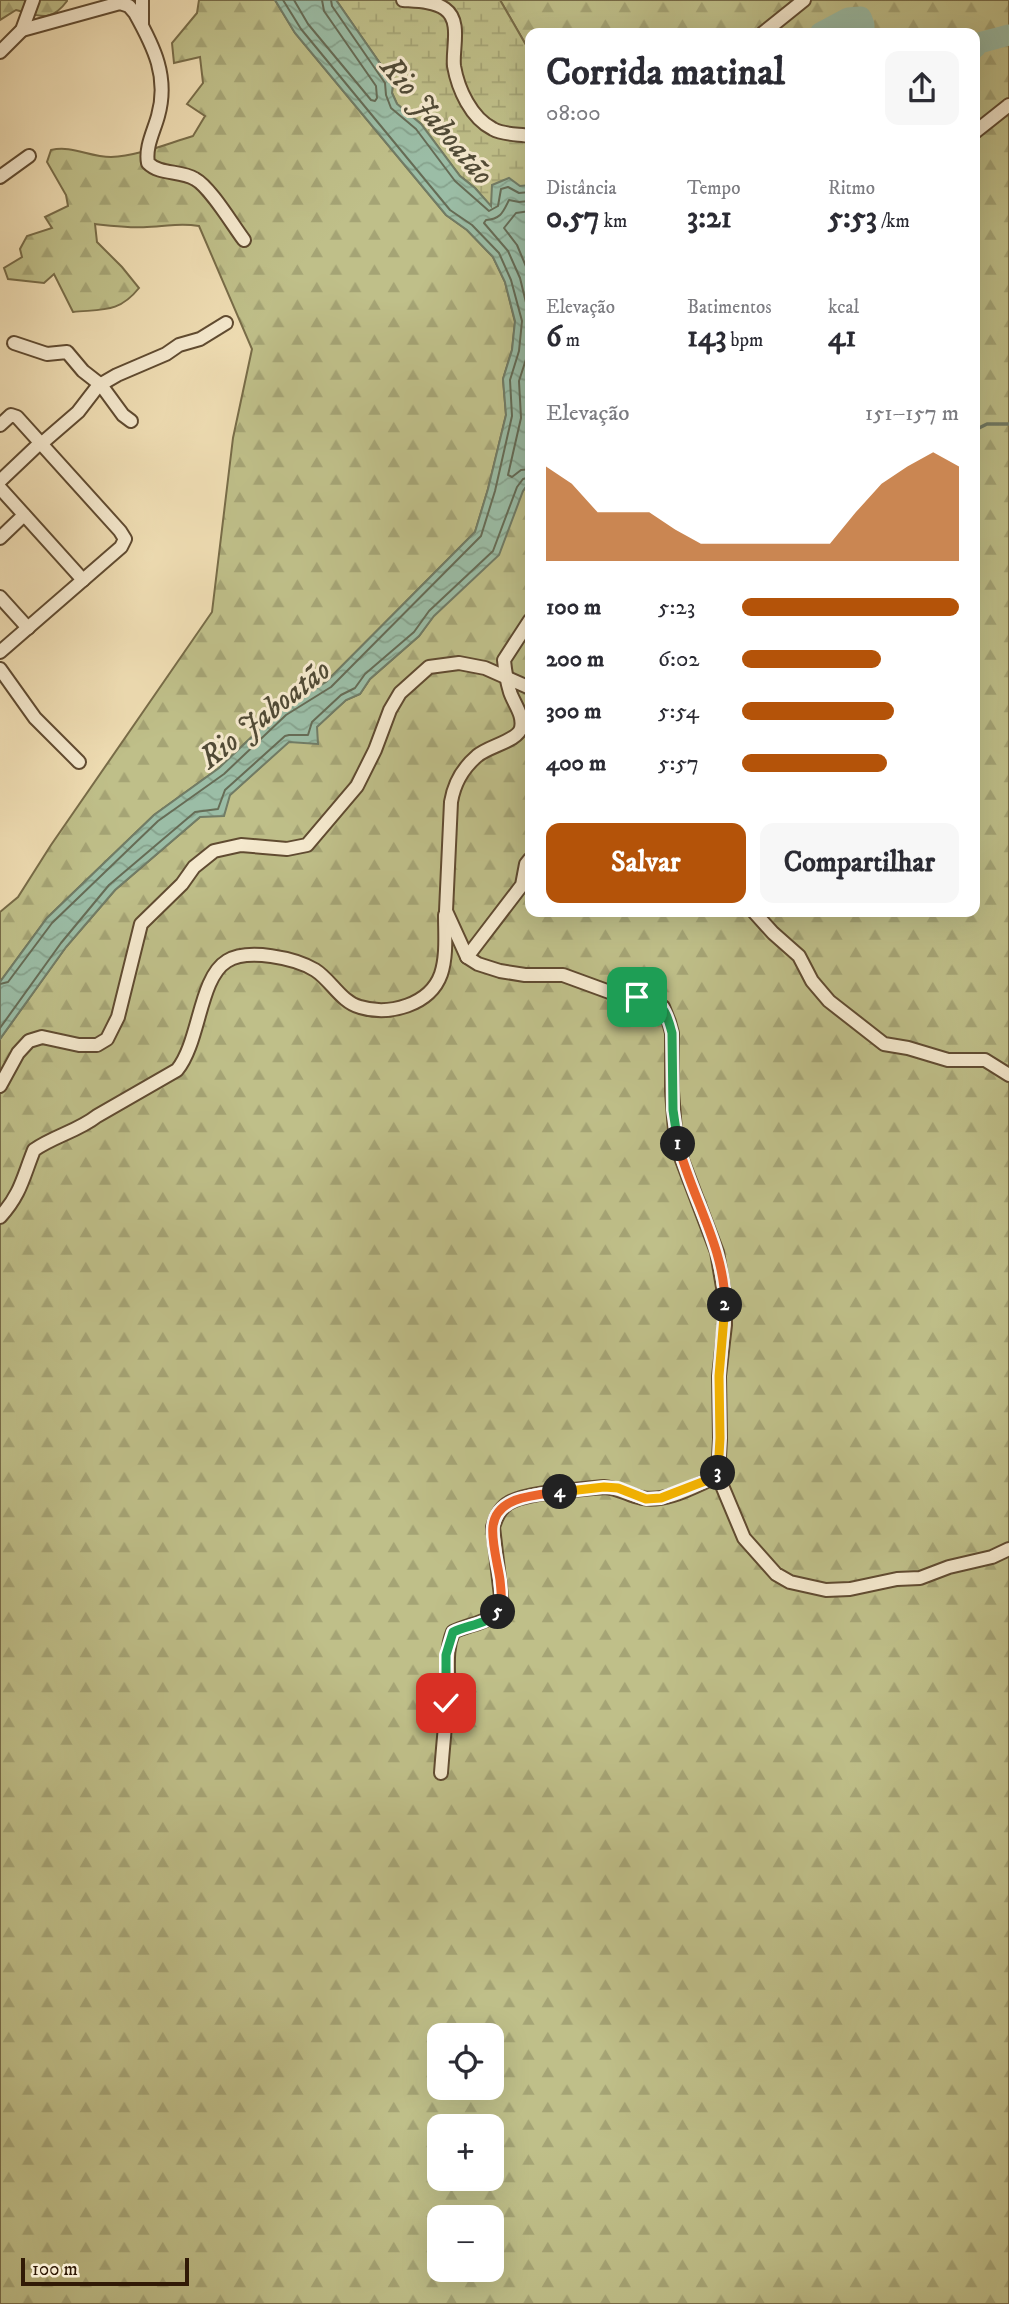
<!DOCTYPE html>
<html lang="pt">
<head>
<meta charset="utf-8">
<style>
	:root { --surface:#fff; --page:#f7f7f7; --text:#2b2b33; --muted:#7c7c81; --accent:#b45309 }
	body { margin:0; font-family:"IM FELL DW Pica",serif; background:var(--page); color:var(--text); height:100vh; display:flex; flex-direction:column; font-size:26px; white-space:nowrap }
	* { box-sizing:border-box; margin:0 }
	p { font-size:23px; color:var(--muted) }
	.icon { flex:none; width:38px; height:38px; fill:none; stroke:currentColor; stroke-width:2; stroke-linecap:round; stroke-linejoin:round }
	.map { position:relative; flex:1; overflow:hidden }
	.side { position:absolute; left:525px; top:28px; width:455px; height:889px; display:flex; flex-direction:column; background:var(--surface); border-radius:14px; box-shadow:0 7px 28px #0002 }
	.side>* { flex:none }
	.buttons { position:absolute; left:427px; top:2023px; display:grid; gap:14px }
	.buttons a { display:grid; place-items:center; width:77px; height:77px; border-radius:14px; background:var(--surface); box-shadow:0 7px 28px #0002; font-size:35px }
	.scale { position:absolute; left:21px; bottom:18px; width:168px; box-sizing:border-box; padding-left:7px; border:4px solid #311a06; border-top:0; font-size:19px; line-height:24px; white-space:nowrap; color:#311a06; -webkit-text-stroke:5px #f5e9ce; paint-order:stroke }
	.pin { position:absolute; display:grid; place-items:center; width:60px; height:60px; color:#fff; margin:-30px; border-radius:14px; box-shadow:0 4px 10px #0006 }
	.km { position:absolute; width:35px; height:35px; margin:-18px; border-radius:50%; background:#222; color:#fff; font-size:19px; line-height:35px; text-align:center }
	.round { display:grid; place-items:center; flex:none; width:74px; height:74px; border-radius:14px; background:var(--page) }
	.headline { display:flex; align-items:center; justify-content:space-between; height:119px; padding:0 21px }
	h1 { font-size:38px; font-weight:700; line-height:52px }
	.figures { display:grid; grid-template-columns:repeat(3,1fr); gap:10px; height:119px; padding:7px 21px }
	.figures div { display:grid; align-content:center }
	.figures b { font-size:30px; font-weight:700 }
	.figures small { font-size:19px; font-weight:400 }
	.figures p { font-size:19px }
	.chart { height:196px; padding:14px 21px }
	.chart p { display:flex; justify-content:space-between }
	.chart svg { width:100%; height:126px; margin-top:7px; fill:var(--accent); opacity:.7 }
	.action { display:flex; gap:14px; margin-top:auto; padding:14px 21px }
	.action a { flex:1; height:80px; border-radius:14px; background:var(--accent); color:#fff; font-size:28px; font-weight:700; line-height:80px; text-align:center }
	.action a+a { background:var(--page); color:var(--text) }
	ul { padding:0 21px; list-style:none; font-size:23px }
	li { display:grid; grid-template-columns:112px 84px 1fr; align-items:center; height:52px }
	li i { height:18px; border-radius:9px; background:var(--accent) }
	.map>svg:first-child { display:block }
	.forest { fill:url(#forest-firs); stroke:#786c48; stroke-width:2; fill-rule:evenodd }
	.wetland { fill:url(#wetland-marsh); stroke:#786c48; stroke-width:2 }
	.water { fill:url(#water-waves); stroke:#717c66; stroke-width:2 }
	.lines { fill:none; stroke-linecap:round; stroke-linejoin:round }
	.shore { stroke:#666c56; stroke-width:2 }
	.stream { stroke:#717c66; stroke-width:3.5 }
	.river { stroke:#9bbda6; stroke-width:21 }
	.street-casing { stroke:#604b31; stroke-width:16 }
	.street { stroke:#f5e9ce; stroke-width:12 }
	.split-1-casing { stroke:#fff; stroke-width:14 }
	.split-2-casing { stroke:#fff; stroke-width:14 }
	.split-3-casing { stroke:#fff; stroke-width:14 }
	.split-4-casing { stroke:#fff; stroke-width:14 }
	.split-5-casing { stroke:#fff; stroke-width:14 }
	.split-6-casing { stroke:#fff; stroke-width:14 }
	.split-1 { stroke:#22a559; stroke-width:9 }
	.split-2 { stroke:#f0652b; stroke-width:9 }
	.split-3 { stroke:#f5b400; stroke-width:9 }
	.split-4 { stroke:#f5b400; stroke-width:9 }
	.split-5 { stroke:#f0652b; stroke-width:9 }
	.split-6 { stroke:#22a559; stroke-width:9 }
	.labels { text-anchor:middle; stroke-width:6; stroke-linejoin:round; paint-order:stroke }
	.water-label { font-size:32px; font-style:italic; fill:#514b36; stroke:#f5e9ce }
</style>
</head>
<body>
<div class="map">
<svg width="1009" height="2304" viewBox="0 0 1009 2304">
	<defs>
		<pattern id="forest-firs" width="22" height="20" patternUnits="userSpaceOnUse" patternTransform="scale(1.75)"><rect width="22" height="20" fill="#bfbf89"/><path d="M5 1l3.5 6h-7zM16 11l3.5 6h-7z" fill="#a5a475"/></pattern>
		<pattern id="wetland-marsh" width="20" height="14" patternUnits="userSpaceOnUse" patternTransform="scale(1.75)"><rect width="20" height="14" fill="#bfbf89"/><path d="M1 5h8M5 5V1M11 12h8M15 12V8" fill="none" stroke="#a5a475"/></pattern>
		<pattern id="water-waves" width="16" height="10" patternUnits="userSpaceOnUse" patternTransform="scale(1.75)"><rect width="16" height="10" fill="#9bbda6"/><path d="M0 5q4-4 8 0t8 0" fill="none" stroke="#86a28d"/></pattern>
	</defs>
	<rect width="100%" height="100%" fill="#efddb3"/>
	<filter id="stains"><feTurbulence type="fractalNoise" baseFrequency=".00286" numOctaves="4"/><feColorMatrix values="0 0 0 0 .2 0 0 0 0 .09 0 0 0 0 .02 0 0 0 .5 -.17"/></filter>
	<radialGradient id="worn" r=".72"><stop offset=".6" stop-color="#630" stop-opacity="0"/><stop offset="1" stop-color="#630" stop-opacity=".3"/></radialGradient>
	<g class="forest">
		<path d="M0,0H67V1C51,23 40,16 16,10L0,20Z"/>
		<path d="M199,0H275L295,33L446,215L467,230L493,257L505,282L515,322L512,350L503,379L506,415L488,489L475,532L326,682L281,709L219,768L154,815L47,918L0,982V912L18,897L51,845L212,612L233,438L252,349L199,226C176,222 169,227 147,227C129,228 113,226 95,224L97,242L122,267L139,288C119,313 103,309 73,312L54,274L44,283L8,279L4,268L22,257L20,249L27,236L52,228L45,217L68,206L66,195L47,162L51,150C72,145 89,157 111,157C138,156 166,144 193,136L205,116L187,104L203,83L200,57L174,63L172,43L197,13Z"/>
		<path d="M500,0H1009V2304H0V1039L66,947L115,890L200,817L230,795L289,741L316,727L346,700L360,694L370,679L419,636L530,481V912H975V33H530V52ZM439,2035H492V2088H439ZM439,2126H492V2179H439ZM439,2217H492V2270H439Z"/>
	</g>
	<polygon class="wetland" points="336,0 500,0 530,52 530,185 520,187 491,207 475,188 460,176 421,124 397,104 392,93 393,82"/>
	<polygon class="water" points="275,0 336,0 393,82 392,93 397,104 421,124 460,176 475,188 491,206 492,185 509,178 520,186 530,185 530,481 523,491 499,555 434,616 419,636 370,679 360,694 346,700 317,727 318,744 289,742 230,795 224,816 200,817 115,890 66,947 0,1039 0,982 47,918 154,815 219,768 281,709 326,682 475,532 488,489 506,415 503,379 512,350 515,321 505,282 493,257 467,230 446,215 295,33"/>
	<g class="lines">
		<g class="shore">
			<polyline points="294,0 308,24 371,100 375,101 377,98 376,86 324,11 322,0"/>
			<polyline points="331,0 332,6 385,83 386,95 391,108 416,129 455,181 489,211 498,206 501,189 508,187 519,193 530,192"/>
			<path d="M530,201L519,202L509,200C503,212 501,219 486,220L484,223L508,251L520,278L530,319"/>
			<polyline points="530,211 516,213 504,228 517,245 530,276"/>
			<polyline points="530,325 528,353 519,381 521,418 508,475 512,477 521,470 530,469"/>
			<polyline points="0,984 8,982 52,923 158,821 224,774 286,715 331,687 481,536 495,491 512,416 510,380 519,351 522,321 511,280 499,253 472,225 450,210 301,29 283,0"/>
			<polyline points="0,1028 61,943 109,885 195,812 218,809 225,790 285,736 289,735 308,735 312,722 341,695 355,688 365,674 414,632 429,611 493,551 517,487 523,479 530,477"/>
		</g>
		<polyline class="stream" points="975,430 987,424 1009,424"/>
		<g class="river">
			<polyline points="820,33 848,18 861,17 864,25 864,33"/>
			<polyline points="975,48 979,43 1009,35"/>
		</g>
		<defs>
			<g id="street">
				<polyline points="142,0 142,24"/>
				<path d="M403,0C416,1 434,1 445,9C462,21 452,49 454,66C458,89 471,118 493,129C503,135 519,134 530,136"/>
				<path d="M120,3L129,6L135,13C154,47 169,77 158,116C154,131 145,147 148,163C160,175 180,170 195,179C210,187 232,224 244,240"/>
				<polyline points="22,30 120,3 122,0"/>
				<polyline points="763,33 804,0"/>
				<polyline points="0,52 22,30 33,0"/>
				<polyline points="975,132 1009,105"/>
				<polyline points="0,177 29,156"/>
				<polyline points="14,343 47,354 67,352 83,371 101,385 123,415 131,421"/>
				<polyline points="0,425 11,415 17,417 120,531 125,539 121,547 0,652"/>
				<polyline points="41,444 78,412 98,386 117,375 166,354 179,345 200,339 226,323"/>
				<polyline points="0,481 40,443"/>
				<polyline points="0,488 83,580"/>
				<polyline points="0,538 24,515"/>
				<polyline points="0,597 28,628"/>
				<path d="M530,620L504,660C505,671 507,682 510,692C514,704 524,715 521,728C518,741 488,746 477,756C463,768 454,784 451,802L446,911L467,957L478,964L500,971L525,975H563L615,994L651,999L663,1007L669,1022L672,1033V1091L675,1131L682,1160L717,1252L725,1299V1325L719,1376L720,1439L718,1476L744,1538L776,1574L790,1582L826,1590L850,1589L897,1579L920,1578L949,1567L992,1557L1009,1549"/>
				<polyline points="0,669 35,718 79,762"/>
				<polyline points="754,912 773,933 799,956 812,981 829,1001 884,1044 908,1048 948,1060 985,1060 1009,1075"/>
				<polyline points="467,957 522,885 526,864 530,859"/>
				<polyline points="0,1086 18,1053 29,1041 42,1037 79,1045 97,1045 107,1039 118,1017 141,924 182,884 194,867 214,851 241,845 287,849 307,845 357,786 375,750 390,710 400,693 429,667 459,663 485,668 530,688"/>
				<path d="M0,1217C21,1194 23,1177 34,1150C54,1136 78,1131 97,1116L177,1070C200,1042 199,978 227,961C248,948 295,958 315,970C331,980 341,1002 360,1007C389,1016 430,1005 441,974C447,956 445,934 445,915"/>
				<path d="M441,1773C443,1745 446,1718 448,1691C449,1670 445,1652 453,1632C471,1623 491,1624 502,1605L493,1527C496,1518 499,1510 507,1504C526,1491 580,1490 604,1487C619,1488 628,1495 642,1498C667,1503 696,1485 718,1476"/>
			</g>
		</defs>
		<use href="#street" class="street-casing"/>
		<use href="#street" class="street"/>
	</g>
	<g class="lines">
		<defs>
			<path id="split-1" d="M637,997C662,1001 666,1009 672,1033L673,1110L678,1144"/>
			<path id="split-2" d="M678,1144C692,1198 725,1248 725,1305"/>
			<polyline id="split-3" points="718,1473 720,1438 719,1376 725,1305"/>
			<polyline id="split-4" points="560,1492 604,1487 618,1488 646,1499 661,1498 718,1476 718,1473"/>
			<path id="split-5" d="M498,1612C503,1602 501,1591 500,1580C498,1565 491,1541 493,1526C497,1496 536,1495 560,1492"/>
			<path id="split-6" d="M446,1703V1655L453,1632C468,1625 487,1624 498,1612"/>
		</defs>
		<use href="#split-1" class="split-1-casing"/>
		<use href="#split-2" class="split-2-casing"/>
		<use href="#split-3" class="split-3-casing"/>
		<use href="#split-4" class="split-4-casing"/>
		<use href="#split-5" class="split-5-casing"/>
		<use href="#split-6" class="split-6-casing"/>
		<use href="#split-1" class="split-1"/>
		<use href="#split-2" class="split-2"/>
		<use href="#split-3" class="split-3"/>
		<use href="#split-4" class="split-4"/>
		<use href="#split-5" class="split-5"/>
		<use href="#split-6" class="split-6"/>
	</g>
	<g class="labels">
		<g class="water-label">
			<text transform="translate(438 120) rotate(50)" y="11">Rio Jaboatão</text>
			<text transform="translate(264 713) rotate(-38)" y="11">Rio Jaboatão</text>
		</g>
	</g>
	<rect width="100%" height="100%" filter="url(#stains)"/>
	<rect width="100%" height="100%" fill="url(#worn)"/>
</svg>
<div class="buttons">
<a><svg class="icon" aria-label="locate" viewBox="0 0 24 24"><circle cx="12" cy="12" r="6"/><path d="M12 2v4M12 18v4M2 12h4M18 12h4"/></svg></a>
<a>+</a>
<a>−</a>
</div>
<div class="scale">100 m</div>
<div class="pin" style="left:637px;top:997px;background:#1e9e55"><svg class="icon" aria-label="arrive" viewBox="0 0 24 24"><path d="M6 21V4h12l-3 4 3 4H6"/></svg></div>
<div class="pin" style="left:446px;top:1703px;background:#d93025"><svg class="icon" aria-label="check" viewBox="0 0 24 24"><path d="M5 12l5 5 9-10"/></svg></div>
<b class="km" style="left:678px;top:1144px">1</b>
<b class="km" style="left:725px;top:1305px">2</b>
<b class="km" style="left:718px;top:1473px">3</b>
<b class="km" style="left:560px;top:1492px">4</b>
<b class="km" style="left:498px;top:1612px">5</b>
<section class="side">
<div class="headline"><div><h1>Corrida matinal</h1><p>08:00</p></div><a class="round"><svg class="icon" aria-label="share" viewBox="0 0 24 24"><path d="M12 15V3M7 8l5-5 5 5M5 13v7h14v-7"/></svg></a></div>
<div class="figures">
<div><p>Distância</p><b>0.57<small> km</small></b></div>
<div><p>Tempo</p><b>3:21</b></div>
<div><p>Ritmo</p><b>5:53<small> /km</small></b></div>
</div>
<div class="figures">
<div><p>Elevação</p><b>6<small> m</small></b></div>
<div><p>Batimentos</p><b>143<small> bpm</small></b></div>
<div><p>kcal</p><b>41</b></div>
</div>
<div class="chart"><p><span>Elevação</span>151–157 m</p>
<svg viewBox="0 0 160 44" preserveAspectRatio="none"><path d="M0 44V11L10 17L20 27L30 27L40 27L50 33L60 38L70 38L80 38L90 38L100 38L110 38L120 27L130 17L140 11L150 6L160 11V44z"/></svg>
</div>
<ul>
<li><b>100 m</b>5:23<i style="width:100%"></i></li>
<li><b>200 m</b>6:02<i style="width:64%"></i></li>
<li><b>300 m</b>5:54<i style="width:70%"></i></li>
<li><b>400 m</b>5:57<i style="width:67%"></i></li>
</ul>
<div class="action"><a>Salvar</a><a>Compartilhar</a></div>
</section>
</div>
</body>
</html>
